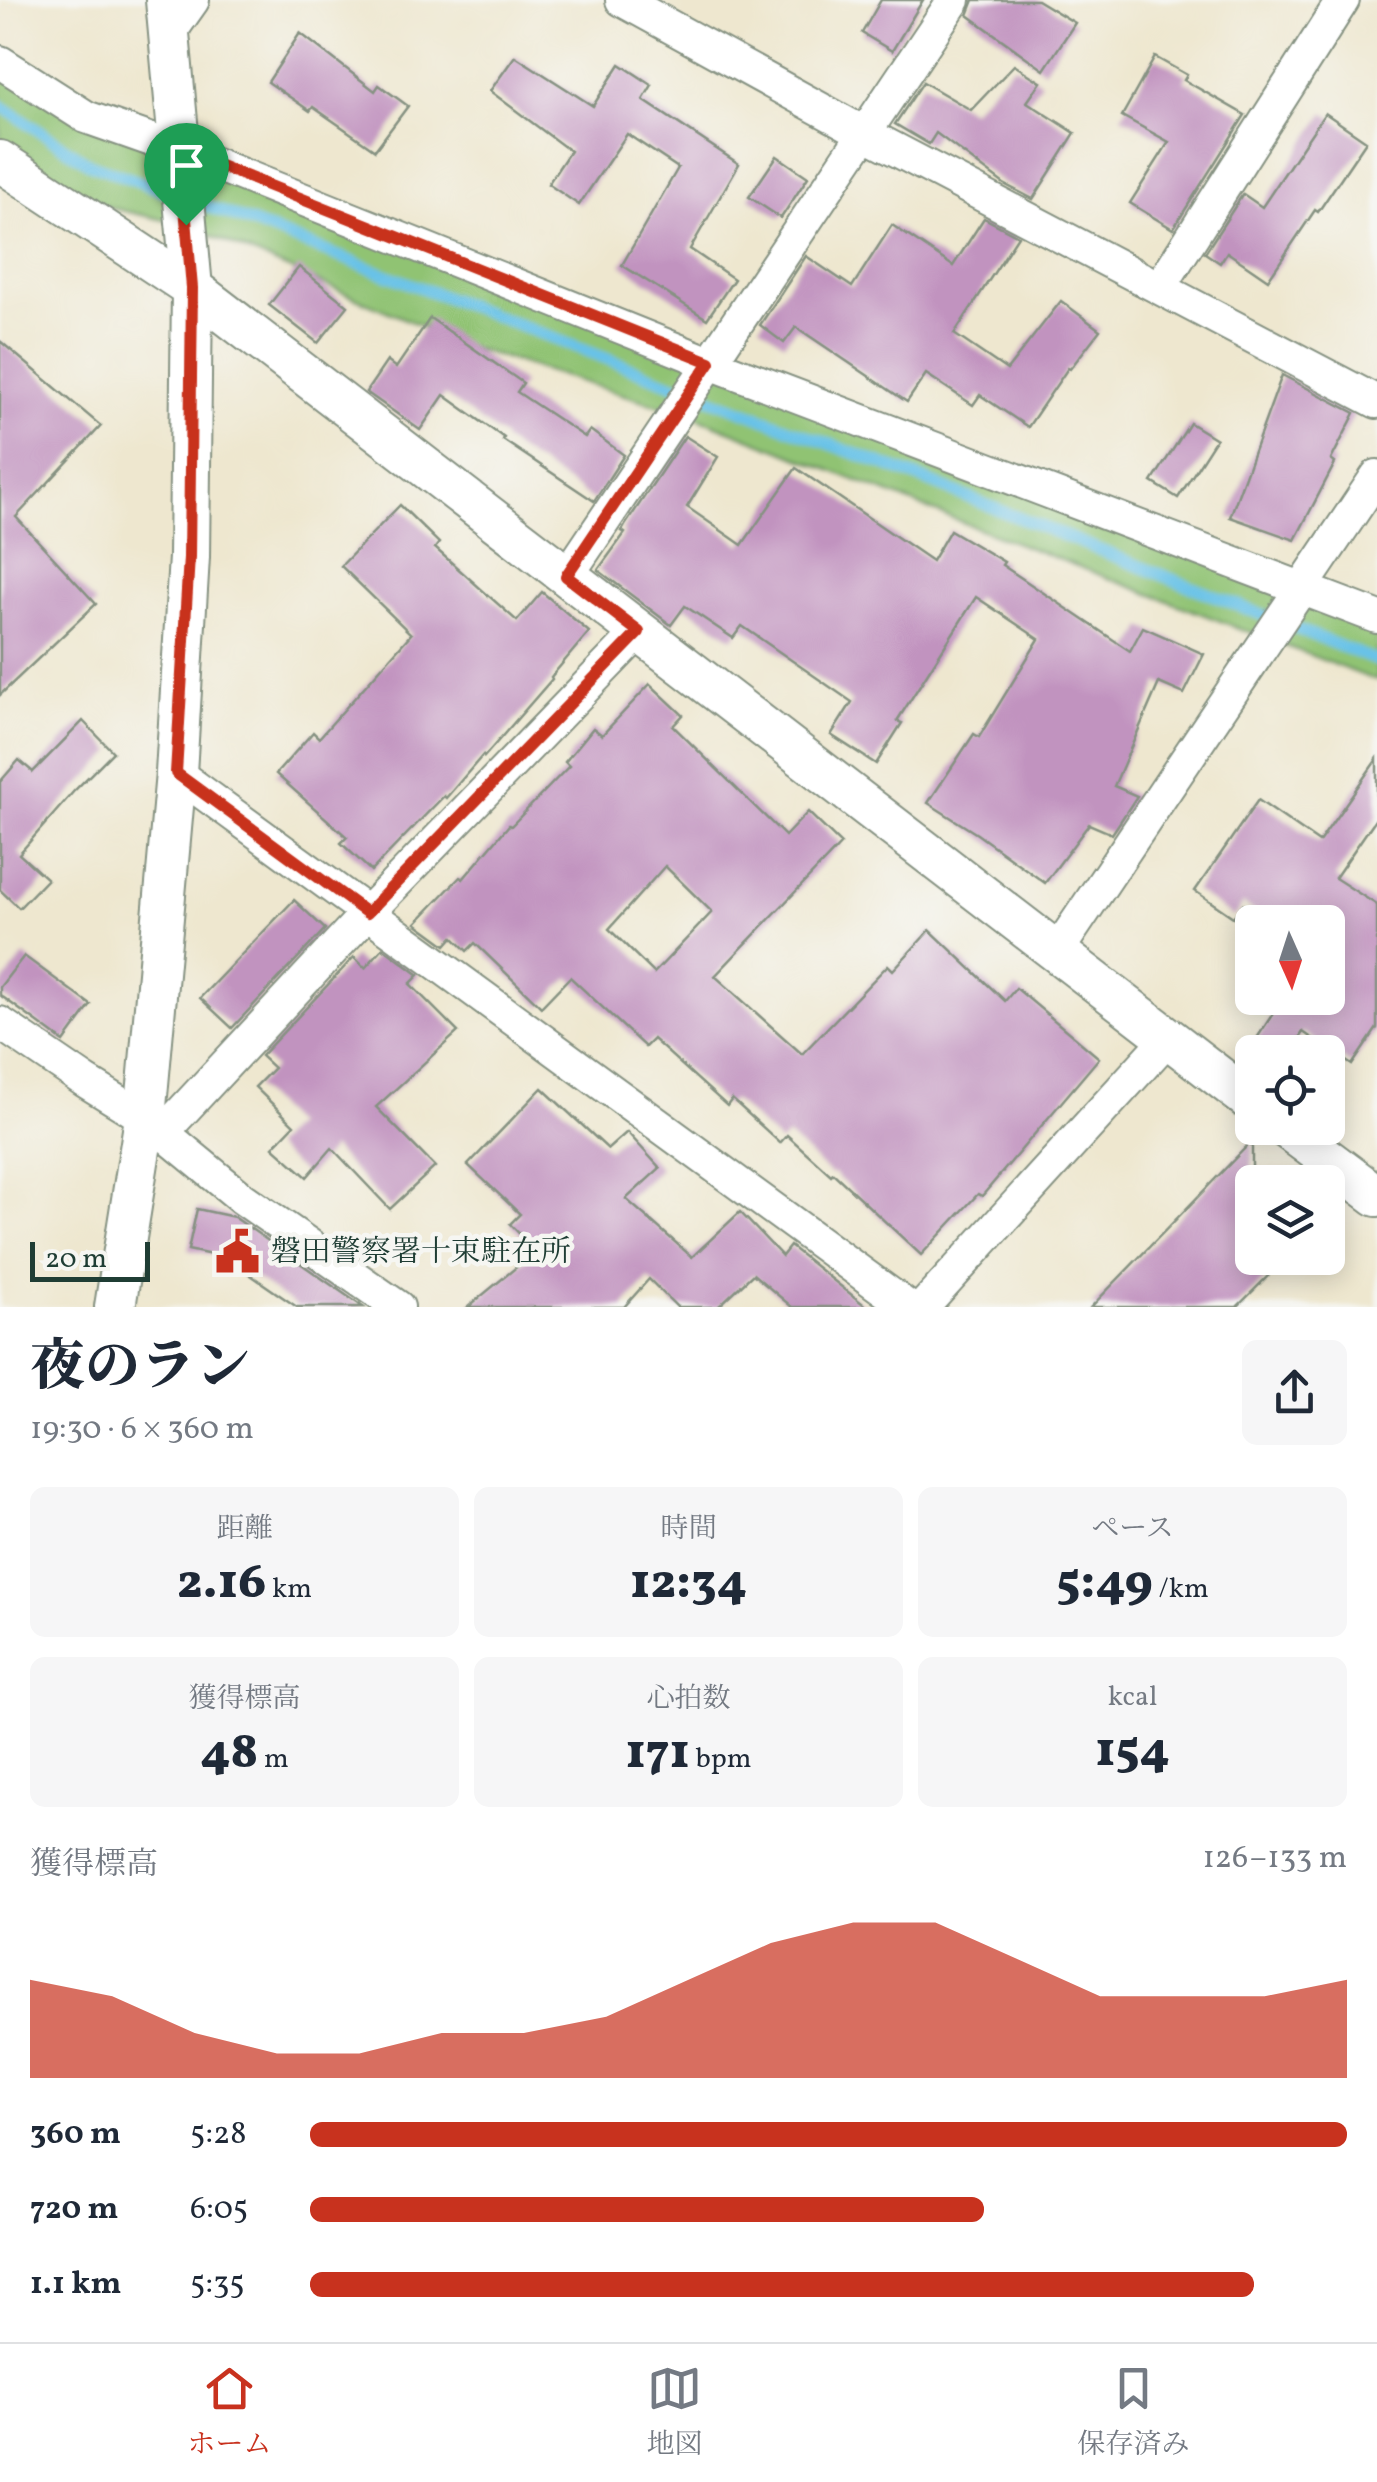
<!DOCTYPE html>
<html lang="ja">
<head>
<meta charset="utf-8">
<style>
	:root { --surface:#fff; --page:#f6f6f7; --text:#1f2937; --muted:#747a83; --line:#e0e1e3; --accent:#c8321e }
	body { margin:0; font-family:Vollkorn,"Noto Serif JP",serif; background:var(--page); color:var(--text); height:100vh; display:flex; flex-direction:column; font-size:38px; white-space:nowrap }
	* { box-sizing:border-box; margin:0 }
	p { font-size:32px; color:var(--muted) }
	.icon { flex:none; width:55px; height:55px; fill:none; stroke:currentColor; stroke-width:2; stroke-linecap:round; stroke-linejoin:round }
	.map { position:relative; height:1307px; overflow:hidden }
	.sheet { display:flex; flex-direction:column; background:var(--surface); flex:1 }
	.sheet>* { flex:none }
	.needle { width:65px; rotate:177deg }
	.buttons { position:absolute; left:1235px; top:905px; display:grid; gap:20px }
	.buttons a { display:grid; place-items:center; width:110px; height:110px; border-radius:15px; background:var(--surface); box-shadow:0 5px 25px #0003; font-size:50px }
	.scale { position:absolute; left:30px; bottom:25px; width:120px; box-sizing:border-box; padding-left:10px; border:5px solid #1f3d34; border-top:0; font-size:28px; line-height:35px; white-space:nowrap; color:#1f3d34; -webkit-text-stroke:8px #f6f6f2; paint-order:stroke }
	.pin { position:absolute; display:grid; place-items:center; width:85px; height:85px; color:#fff; margin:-102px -42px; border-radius:50% 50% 50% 0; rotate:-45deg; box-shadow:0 0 10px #0007 }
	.pin .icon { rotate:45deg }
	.round { display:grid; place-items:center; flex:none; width:105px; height:105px; border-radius:15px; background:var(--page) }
	.summary { display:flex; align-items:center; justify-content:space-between; height:170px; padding:0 30px }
	h1 { font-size:55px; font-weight:800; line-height:75px }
	.metrics { display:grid; grid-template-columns:repeat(3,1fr); gap:15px; height:170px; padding:10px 30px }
	.metrics div { display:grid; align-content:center; border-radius:15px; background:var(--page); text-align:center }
	.metrics b { font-size:50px; font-weight:800 }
	.metrics small { font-size:28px; font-weight:400 }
	.metrics p { font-size:28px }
	.chart { height:280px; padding:20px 30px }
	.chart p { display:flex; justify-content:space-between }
	.chart svg { width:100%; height:180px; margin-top:10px; fill:var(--accent); opacity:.7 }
	ul { padding:0 30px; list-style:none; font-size:32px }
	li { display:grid; grid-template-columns:160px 120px 1fr; align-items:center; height:75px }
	li i { height:25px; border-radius:12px; background:var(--accent) }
	.menu { display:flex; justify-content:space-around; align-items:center; height:140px; border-top:2px solid var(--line); background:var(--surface); font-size:28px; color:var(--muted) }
	.menu a { display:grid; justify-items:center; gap:5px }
	.menu .selected { color:var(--accent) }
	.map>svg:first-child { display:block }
	.grass { fill:#90c373; stroke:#588054; stroke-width:2.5 }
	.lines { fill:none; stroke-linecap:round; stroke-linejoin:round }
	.stream { stroke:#69c2e7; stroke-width:12 }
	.building { fill:#c193bf; fill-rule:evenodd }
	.minor-casing { stroke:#869282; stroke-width:36 }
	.tertiary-casing { stroke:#869282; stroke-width:44 }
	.minor { stroke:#fff; stroke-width:32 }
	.tertiary { stroke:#fff; stroke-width:40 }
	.route-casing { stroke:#fff; stroke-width:20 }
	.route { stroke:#c8321e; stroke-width:12 }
	.labels { text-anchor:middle; stroke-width:9; stroke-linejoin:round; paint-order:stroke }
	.poi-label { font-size:30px; fill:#1f3d34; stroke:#f6f6f2; text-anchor:start }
</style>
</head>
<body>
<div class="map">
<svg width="1377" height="1307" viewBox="0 0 1377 1307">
	<rect width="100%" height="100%" fill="#f6f6f2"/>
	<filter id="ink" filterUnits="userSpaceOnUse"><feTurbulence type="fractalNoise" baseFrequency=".01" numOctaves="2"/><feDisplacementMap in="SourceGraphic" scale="20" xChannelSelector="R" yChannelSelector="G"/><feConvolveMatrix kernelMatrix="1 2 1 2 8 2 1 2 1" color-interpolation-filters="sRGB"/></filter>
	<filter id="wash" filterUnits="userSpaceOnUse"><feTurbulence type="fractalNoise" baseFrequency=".0048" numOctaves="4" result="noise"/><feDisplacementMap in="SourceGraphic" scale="40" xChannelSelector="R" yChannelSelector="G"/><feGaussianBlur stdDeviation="2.25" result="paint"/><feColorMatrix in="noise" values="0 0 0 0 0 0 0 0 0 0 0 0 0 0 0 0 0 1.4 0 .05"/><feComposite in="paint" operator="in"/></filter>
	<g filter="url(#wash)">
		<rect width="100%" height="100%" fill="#eee7cf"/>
		<polygon class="grass" points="0,62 86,117 1377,618 1377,681 933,511 696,417 475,349 186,225 107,207 0,144"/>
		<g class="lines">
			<polyline class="stream" points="0,105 88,163 233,216 924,480 1377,661"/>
		</g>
		<g id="blocks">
			<g class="building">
				<polygon points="881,0 923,0 892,51 862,33"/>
				<polygon points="974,0 1037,0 1075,23 1044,70 968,15"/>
				<polygon points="300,33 375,91 379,85 408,106 375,150 313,107 310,111 268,82"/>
				<polygon points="515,56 593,106 620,64 652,85 643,100 739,164 690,249 734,279 707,319 622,265 678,168 627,134 579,205 548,184 570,151 490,91"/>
				<polygon points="1155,57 1187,75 1184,80 1245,115 1173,229 1130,203 1169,142 1122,116"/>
				<polygon points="1014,65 1041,82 1027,102 1075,133 1033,199 1004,184 936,133 929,144 895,124 923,82 971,110"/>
				<polygon points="1325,113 1366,141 1318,212 1315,210 1268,280 1227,252 1220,263 1205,253 1243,194 1262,207"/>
				<polygon points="777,156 808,177 781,218 749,197"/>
				<polygon points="984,218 1018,236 954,334 1007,370 1061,301 1100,330 1070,369 1068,368 1028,427 980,395 973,405 926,374 907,402 796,327 784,343 760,325 806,256 852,287 892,225 953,266"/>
				<polygon points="299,267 348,306 318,343 269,305"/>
				<polygon points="430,318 523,383 517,392 585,437 590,430 624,455 594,501 503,440 504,438 444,395 420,430 366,392 387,361 396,368"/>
				<polygon points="0,341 101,426 16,517 96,604 0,695"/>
				<polygon points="1282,375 1355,413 1331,460 1335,463 1295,540 1230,517"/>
				<polygon points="1190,423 1216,439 1178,498 1152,482"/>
				<polygon points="685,436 718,457 687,507 742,545 796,468 932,561 950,530 1004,562 1002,565 1130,651 1143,627 1204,654 1184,694 1159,683 1114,786 1137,796 1112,834 1089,824 1045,883 977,834 928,803 974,734 979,737 1039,639 976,597 897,721 902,723 876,764 831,735 852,702 742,626 733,638 685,606 671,625 598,570 625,533 622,531 626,524"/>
				<polygon points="400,505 439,543 435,548 517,621 542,592 589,632 551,677 552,679 484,757 483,755 446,798 444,796 371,871 341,843 347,837 276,774 313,732 319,738 411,634 341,566"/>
				<path d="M650,684L683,715L673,726L785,836L808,812L841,844L715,976L802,1054L888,965L893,970L930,930L1005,1001L1016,988L1099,1058L982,1196L978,1194L921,1255L833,1173L831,1175L787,1135L780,1143L732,1099L727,1106L653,1039L645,1047L570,977L541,1007L475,943L467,951L453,937L446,945L416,923L460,877L463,879L509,825L511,826L569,766L565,762L593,728L602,735ZM665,866L712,912L654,973L609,929Z"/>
				<polygon points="83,721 113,752 74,791 19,854 47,879 19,908 0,890 0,782 19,760 33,772"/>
				<polygon points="1377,759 1377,817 1335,878 1377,905 1377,1028 1352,1065 1303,1032 1290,1052 1248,1052 1274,1012 1251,998 1328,998 1328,922 1270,922 1243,904 1233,917 1195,891 1258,800 1319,842"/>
				<polygon points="294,900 325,929 232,1028 200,998"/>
				<polygon points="383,948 419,975 410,984 458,1032 376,1107 435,1167 390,1209 332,1148 307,1177 273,1147 294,1125 255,1087 274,1068 261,1056 354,957 365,968"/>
				<polygon points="24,956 91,1005 64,1042 0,995 0,987"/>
				<polygon points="542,1088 608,1149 627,1132 660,1168 626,1199 692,1257 740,1212 782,1256 790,1246 867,1307 792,1307 753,1274 718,1307 677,1307 649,1279 624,1307 468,1307 536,1251 510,1224 520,1214 468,1165"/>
				<polygon points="1252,1141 1252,1258 1286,1258 1237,1307 1091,1307"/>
				<polygon points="197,1209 234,1217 363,1307 297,1307 226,1258 188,1250"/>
			</g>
		</g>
	</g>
	<g filter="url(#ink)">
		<use href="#blocks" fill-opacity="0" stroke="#869282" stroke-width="2.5"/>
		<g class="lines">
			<defs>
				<g id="minor">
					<polyline points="622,0 864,133 1377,402"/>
					<polyline points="169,34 193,0"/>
					<polyline points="0,62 86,117 180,150 710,363 1377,617"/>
					<polyline points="1160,287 1343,0"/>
					<polyline points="567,576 954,0"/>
					<polyline points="176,773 908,1307"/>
					<polyline points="1056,953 1377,476"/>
					<polyline points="0,1023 85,1081 145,1118 242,1198 398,1307"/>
					<polyline points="163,1132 367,913 639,632"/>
					<polyline points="923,1307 1168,1038"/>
				</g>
				<g id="tertiary">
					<polyline points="0,161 192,288 1252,1102"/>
					<polyline points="1286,1128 1377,1196"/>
					<polyline points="115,1307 145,1118 176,773 189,557 192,288 166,0"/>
				</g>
			</defs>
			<use href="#minor" class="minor-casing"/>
			<use href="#tertiary" class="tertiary-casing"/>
			<use href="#minor" class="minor"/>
			<use href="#tertiary" class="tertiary"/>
		</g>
	</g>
	<g class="lines" filter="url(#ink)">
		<defs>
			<polygon id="route" points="180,150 710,362 566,576 639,632 367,913 176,773 189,557 192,288"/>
		</defs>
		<use href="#route" class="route-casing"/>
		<use href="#route" class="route"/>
	</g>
	<defs>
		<symbol id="civic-bare" viewBox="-9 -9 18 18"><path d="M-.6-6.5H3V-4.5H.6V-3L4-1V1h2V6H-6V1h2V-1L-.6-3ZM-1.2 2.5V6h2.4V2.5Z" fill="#c8321e" stroke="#f6f6f2" stroke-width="2.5" paint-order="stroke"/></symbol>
	</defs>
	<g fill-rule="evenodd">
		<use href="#civic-bare" x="206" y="1220" width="63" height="63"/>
	</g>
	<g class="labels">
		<g class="poi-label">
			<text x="271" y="1261">磐田警察署十束駐在所</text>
		</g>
	</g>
</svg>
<div class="buttons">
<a><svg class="needle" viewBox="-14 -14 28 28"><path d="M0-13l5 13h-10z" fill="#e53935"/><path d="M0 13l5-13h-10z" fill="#747a83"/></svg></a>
<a><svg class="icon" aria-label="locate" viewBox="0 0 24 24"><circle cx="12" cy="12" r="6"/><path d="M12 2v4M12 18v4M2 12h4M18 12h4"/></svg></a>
<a><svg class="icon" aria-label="layers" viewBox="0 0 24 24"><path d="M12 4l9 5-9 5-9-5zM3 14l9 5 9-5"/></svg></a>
</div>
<div class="scale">20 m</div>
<div class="pin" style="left:186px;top:225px;background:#1e9e55"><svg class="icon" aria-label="arrive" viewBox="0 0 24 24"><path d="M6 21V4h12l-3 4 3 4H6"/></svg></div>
</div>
<section class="sheet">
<div class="summary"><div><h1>夜のラン</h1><p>19:30 · 6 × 360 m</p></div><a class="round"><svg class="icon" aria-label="share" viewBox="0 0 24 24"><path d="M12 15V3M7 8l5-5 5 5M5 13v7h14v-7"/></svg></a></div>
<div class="metrics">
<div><p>距離</p><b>2.16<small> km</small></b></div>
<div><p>時間</p><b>12:34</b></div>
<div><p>ペース</p><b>5:49<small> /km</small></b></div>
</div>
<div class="metrics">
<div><p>獲得標高</p><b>48<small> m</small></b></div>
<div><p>心拍数</p><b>171<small> bpm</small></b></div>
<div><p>kcal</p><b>154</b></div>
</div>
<div class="chart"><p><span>獲得標高</span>126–133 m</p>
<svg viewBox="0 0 160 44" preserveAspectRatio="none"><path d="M0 44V20L10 24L20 33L30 38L40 38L50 33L60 33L70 29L80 20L90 11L100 6L110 6L120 15L130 24L140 24L150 24L160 20V44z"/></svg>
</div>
<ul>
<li><b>360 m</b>5:28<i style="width:100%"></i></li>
<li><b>720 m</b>6:05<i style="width:65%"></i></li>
<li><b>1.1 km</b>5:35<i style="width:91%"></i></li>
</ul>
</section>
<nav class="menu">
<a class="selected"><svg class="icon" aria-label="home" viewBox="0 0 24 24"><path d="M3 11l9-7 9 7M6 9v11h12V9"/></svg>ホーム</a>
<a><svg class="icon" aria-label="map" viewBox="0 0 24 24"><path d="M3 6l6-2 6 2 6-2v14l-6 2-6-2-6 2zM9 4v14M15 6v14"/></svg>地図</a>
<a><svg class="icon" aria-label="saved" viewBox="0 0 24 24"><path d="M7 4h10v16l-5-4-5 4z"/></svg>保存済み</a>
</nav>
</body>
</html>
